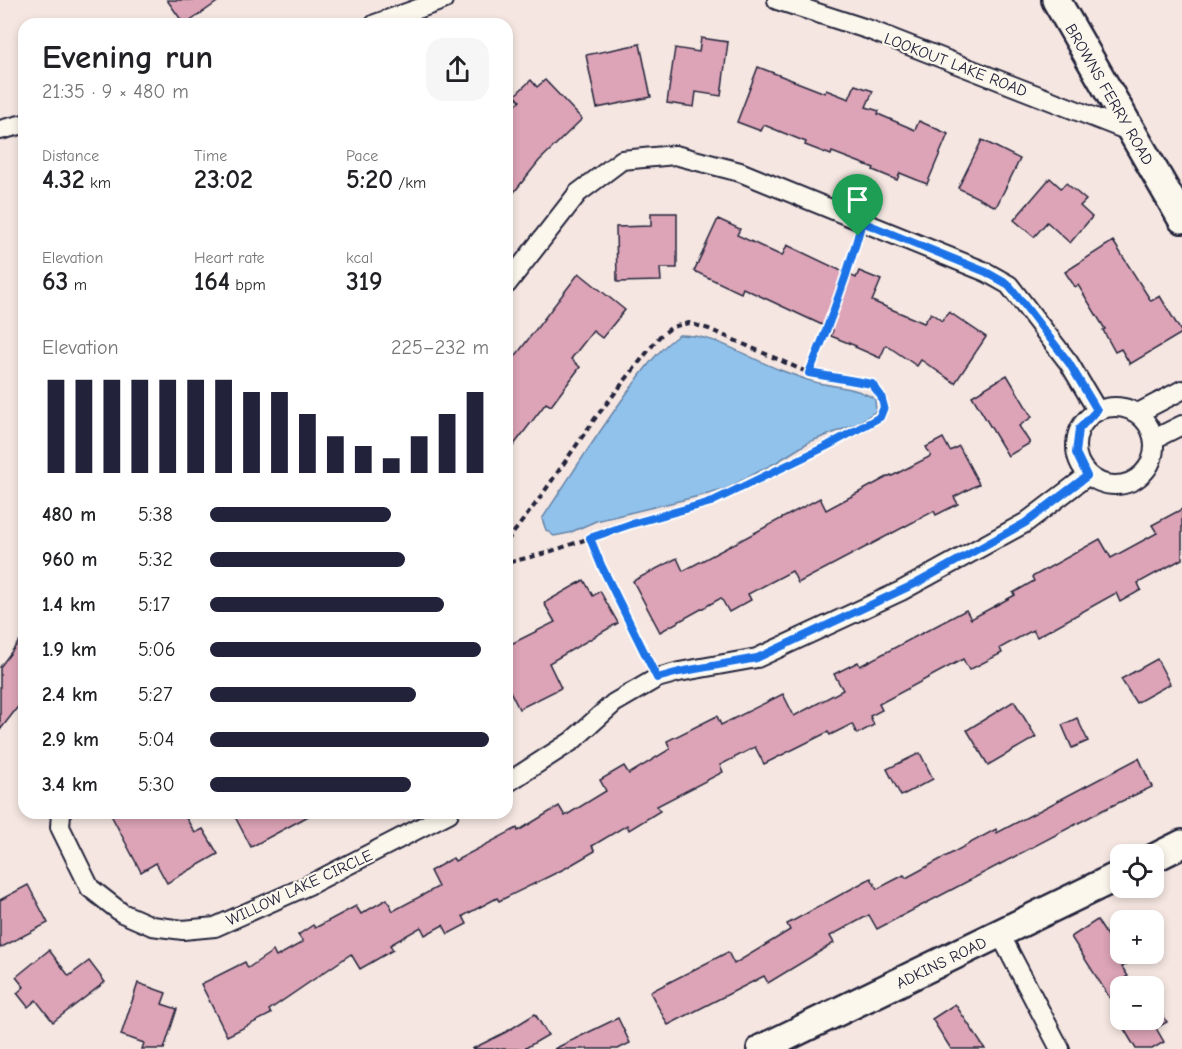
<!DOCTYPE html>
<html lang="en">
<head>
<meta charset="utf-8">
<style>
	:root { --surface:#fff; --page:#f6f6f6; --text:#202124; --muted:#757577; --accent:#22223b }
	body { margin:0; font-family:"Comic Neue",sans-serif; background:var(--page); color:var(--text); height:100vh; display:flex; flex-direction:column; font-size:22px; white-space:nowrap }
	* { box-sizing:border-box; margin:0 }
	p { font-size:20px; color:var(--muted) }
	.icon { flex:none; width:33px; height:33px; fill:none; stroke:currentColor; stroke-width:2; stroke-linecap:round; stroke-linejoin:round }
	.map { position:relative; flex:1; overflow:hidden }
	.panel { position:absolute; left:18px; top:18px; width:495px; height:801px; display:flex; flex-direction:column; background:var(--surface); border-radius:18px; box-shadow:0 3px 9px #0003 }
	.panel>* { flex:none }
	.controls { position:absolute; left:1110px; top:844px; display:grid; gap:12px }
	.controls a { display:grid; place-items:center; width:54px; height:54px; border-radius:12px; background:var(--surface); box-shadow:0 3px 9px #0003; font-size:30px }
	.pin { position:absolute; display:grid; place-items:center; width:51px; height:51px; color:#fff; margin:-62px -26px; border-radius:50% 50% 50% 0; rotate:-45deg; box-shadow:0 0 6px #0007 }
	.pin .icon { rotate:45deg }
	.round { display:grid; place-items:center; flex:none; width:63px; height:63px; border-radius:18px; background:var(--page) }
	.head { display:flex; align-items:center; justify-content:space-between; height:102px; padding:0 24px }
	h1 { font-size:33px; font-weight:800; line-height:45px }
	.figures { display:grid; grid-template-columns:repeat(3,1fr); gap:9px; height:102px; padding:6px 24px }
	.figures div { display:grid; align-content:center }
	.figures b { font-size:26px; font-weight:800 }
	.figures small { font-size:16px; font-weight:400 }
	.figures p { font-size:16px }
	.chart { height:168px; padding:12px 24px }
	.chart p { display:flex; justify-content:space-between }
	.chart svg { width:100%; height:108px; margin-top:6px; stroke:var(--accent); stroke-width:6 }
	ul { padding:0 24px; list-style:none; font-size:20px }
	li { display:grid; grid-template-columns:96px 72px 1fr; align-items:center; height:45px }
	li i { height:15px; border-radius:8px; background:var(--accent) }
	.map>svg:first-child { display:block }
	.water { fill:#90c2ec; stroke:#6482a5; stroke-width:1.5 }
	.building { fill:#dca4b6; stroke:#22223b; stroke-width:1.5 }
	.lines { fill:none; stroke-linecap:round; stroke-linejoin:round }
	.street-casing { stroke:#22223b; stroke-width:22 }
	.secondary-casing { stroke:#22223b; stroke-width:32 }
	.path { stroke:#22223b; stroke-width:4; stroke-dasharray:6 4.5; stroke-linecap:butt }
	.street { stroke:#fbf7ec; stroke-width:18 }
	.secondary { stroke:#fbf7ec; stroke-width:27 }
	.route-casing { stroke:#fff; stroke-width:12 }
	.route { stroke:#1a73e8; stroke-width:8 }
	.labels { text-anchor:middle; stroke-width:4.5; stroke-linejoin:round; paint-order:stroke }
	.street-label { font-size:16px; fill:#22223b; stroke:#fbf7ec }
</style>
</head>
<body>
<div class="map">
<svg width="1182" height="1049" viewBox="0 0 1182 1049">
	<rect width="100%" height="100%" fill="#f5e6e1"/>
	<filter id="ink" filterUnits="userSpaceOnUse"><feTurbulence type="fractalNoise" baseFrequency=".0167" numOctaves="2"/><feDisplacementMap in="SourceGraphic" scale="12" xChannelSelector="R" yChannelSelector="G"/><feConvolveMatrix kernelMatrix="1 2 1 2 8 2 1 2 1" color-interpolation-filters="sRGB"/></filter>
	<g filter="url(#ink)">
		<path class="water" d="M679,335C717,334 748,359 783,371C794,375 806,380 818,383C839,387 857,388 875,399L876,411L857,424L809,442L777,462L724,490L596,521L569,533L554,536L546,530L542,519C570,477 597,434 627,393C642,373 658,349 679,335Z"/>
		<g class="building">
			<polygon points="167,0 220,0 186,24 184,24"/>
			<polygon points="701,38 728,42 721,96 696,92 694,107 667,103 675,48 699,52"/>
			<polygon points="640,44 651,97 597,108 586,55"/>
			<polygon points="758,67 825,93 826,90 849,99 855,85 873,91 866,107 879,111 878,114 915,130 919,121 948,134 927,184 900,173 897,180 873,170 874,168 832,152 831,155 805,145 806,142 764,125 761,131 737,122"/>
			<polygon points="531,80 537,87 545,80 582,119 539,161 507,201 507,114 520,101 515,95"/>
			<polygon points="982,140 1020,159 996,207 958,188"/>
			<polygon points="1050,178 1061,188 1066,183 1086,200 1080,206 1092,217 1070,243 1047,222 1034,237 1014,220"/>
			<polygon points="651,213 677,213 677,268 660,268 661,281 617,282 616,227 651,226"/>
			<polygon points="718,219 740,229 737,235 782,256 787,245 856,278 859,271 881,280 872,301 924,323 931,313 942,321 949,312 986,337 955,383 921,360 917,366 886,345 880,358 855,347 856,346 831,336 833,330 743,288 741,293 694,271"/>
			<polygon points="1113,241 1151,301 1160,296 1182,333 1130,364 1121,349 1115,352 1103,330 1105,329 1078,285 1075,287 1065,272"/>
			<polygon points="579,273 625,310 602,338 593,331 571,359 580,367 551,406 546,403 507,454 507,367"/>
			<polygon points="1007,375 1032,417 1019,426 1030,443 1008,456 972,396"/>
			<polygon points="943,438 950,451 959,446 979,484 954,497 958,504 936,515 934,511 798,583 792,571 748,594 751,600 729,612 721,598 660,632 633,581 677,558 683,571 820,498 826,510 891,475 892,476 931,456 926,447"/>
			<polygon points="1182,509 1182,559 1138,583 1141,590 1120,602 1116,593 1037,637 1033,630 1000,648 1002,653 969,670 963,659 879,704 882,710 870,716 874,725 857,734 852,724 830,735 828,732 764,764 755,747 720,765 723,772 657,806 660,811 629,830 627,825 592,846 595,851 564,869 499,901 497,898 463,916 467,924 448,934 443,925 425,935 421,927 390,945 393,950 360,969 351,954 269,1010 271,1014 227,1036 201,984 245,962 248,968 273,951 276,957 303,942 298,935 313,925 315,928 356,906 361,914 387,899 393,911 438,887 430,871 453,858 455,861 517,828 518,831 559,806 565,816 606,791 600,780 624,766 629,774 670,749 667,741 717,716 721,725 783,694 794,716 843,690 834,674 858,662 860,666 966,610 971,619 1015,595 1013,593 1034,581 1032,577 1100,539 1111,558 1157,533 1152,525"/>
			<polygon points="584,580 593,596 600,591 618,623 549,663 561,688 519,709 507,685 507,646 555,622 544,603"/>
			<polygon points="24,635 24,699 0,730 0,667"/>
			<polygon points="1157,659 1170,684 1136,703 1121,679"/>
			<polygon points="1014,701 1036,737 988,765 967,730"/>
			<polygon points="1077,718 1088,741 1072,748 1062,725"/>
			<polygon points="920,753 933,779 901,796 887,769"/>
			<polygon points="1139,758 1152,787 1103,810 877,929 869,915 830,936 834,943 768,983 764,976 668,1025 650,992 728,952 734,964 790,930 787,924 871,878 877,889 904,875 906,878 996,829 997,833"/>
			<polygon points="110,813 183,813 195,833 203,829 218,854 167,883 156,863 141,872"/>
			<polygon points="233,813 314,813 251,847"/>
			<polygon points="28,885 48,923 0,948 0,900"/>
			<polygon points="1097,920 1111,942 1120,936 1120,954 1143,954 1122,967 1128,976 1120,981 1120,1014 1071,937"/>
			<polygon points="49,950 69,976 89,961 105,982 53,1022 36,1000 28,1007 17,993 24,987 16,977"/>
			<polygon points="138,983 166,993 162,1004 177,1009 164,1049 142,1049 144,1043 121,1035"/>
			<polygon points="1156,1003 1167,1022 1156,1028 1164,1042 1152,1049 1136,1049 1121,1024 1128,1020 1154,1020 1154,1004"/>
			<polygon points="955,1004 985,1049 951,1049 932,1019"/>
			<polygon points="535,1014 548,1035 524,1049 472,1049 506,1032"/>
			<polygon points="618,1018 630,1043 618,1049 554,1049"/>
		</g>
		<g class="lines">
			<defs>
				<g id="street">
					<polyline points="777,0 870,30 1134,133"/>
					<polyline points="375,24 443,0"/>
					<polyline points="0,130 24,124"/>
					<polyline points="507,284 578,193 622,160 675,155 740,172 986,272 1009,285 1069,363 1097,410"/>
					<circle cx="1115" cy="446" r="39"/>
					<polyline points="1138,413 1182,390"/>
					<polyline points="1154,439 1182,425"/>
					<polyline points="507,783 572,741 614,703 657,678 679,672 757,658 901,591 1025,523 1087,476"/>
					<polyline points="61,813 60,827 90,888 122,913 152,926 183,930 215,927 309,885 449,813"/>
					<polyline points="1000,934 1060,1049"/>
				</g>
				<g id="secondary">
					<polyline points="1056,0 1182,219"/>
					<polyline points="1154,858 1182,844"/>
					<polyline points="761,1049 1120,875"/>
				</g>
			</defs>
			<use href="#street" class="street-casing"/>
			<use href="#secondary" class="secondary-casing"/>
			<g class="path">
				<polyline points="809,373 831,321 858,238"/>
				<polyline points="590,538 601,565 648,662"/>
				<polyline points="507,541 537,502 596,417 660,336 672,327 689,323 709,329 809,373 872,384 881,396 884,407 880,417 827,446 711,502 631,524 546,553 507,563"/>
			</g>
			<use href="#street" class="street"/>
			<use href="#secondary" class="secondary"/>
		</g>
	</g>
	<g class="lines" filter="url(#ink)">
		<defs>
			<path id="route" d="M862,222L986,272L1009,285L1069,363L1097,410L1079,429L1076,453L1087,476L1025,523L917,583L757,658L679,672L657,678L601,565L590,538L631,524L711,502L827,446L880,417L884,407L881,396L872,384L809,373C830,323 848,274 862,222Z"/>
		</defs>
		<use href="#route" class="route-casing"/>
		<use href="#route" class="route"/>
	</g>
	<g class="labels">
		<g class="street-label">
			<text transform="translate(956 64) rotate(21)" y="6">LOOKOUT LAKE ROAD</text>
			<text transform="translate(1110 94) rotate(60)" y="6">BROWNS FERRY ROAD</text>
			<text transform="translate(299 887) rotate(-25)" y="6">WILLOW LAKE CIRCLE</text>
			<text transform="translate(941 962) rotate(-26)" y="6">ADKINS ROAD</text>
		</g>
	</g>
</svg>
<div class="controls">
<a><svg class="icon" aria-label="locate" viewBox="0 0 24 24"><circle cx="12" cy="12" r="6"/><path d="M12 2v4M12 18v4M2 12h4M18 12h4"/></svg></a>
<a>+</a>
<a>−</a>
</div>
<div class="pin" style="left:858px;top:236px;background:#1e9e55"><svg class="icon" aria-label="arrive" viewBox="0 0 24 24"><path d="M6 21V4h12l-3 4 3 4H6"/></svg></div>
<section class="panel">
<div class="head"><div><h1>Evening run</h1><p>21:35 · 9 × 480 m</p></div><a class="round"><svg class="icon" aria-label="share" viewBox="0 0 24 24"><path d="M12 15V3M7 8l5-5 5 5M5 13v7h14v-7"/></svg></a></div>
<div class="figures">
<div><p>Distance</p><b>4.32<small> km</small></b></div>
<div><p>Time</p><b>23:02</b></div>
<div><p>Pace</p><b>5:20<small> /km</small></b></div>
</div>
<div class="figures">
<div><p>Elevation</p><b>63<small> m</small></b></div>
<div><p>Heart rate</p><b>164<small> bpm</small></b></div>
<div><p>kcal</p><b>319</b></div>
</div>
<div class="chart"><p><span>Elevation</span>225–232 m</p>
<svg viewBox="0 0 160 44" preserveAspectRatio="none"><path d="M5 44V6M15 44V6M25 44V6M35 44V6M45 44V6M55 44V6M65 44V6M75 44V11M85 44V11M95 44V20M105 44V29M115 44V33M125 44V38M135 44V29M145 44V20M155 44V11"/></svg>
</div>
<ul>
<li><b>480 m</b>5:38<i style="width:65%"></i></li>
<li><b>960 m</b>5:32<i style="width:70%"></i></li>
<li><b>1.4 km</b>5:17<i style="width:84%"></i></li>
<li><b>1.9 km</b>5:06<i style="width:97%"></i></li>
<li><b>2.4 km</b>5:27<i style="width:74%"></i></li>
<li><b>2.9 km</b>5:04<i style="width:100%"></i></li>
<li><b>3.4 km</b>5:30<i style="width:72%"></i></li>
</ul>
</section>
</div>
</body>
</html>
